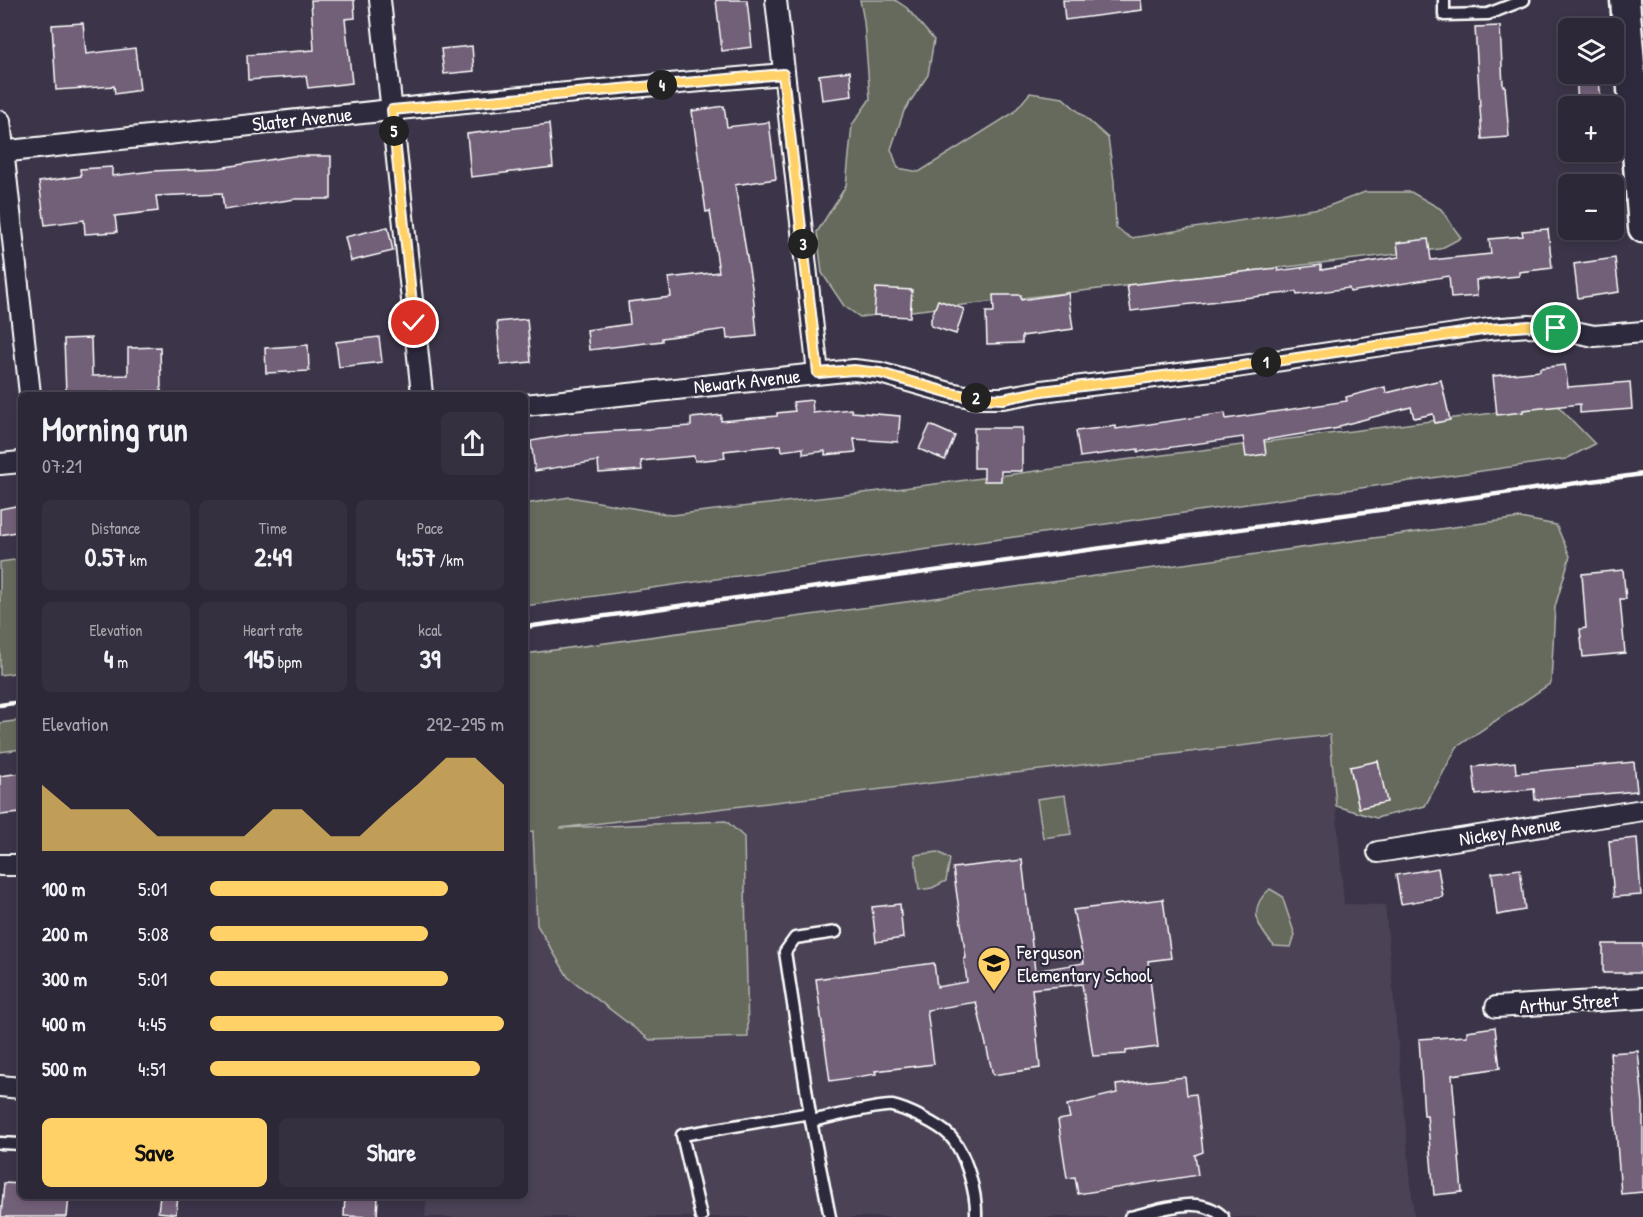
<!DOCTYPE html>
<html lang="en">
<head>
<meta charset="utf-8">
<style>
	:root { --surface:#2d2837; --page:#35303f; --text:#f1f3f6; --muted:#a7a6ad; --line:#484452; --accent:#ffd166 }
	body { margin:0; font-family:"Patrick Hand",sans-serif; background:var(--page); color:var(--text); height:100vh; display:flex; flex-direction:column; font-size:22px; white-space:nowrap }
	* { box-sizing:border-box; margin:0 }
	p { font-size:20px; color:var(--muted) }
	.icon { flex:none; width:33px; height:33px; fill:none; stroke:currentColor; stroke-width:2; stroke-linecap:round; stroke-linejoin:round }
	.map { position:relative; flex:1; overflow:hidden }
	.side { position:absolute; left:18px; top:392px; width:510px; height:807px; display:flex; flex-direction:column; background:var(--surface); border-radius:9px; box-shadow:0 3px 9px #0003,0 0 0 2px var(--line) }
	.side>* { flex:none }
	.buttons { position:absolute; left:1558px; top:18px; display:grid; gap:12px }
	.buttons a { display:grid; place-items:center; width:66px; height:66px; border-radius:9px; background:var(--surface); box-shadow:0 3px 9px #0003,0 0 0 2px var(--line); font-size:30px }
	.pin { position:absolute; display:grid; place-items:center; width:51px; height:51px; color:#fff; margin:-26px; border:3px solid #fff; border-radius:50%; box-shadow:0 2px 6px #0007 }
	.km { position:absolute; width:30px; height:30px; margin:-15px; border-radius:50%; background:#222; color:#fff; font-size:16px; line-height:30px; text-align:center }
	.round { display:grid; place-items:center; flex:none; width:63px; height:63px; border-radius:9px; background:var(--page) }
	.headline { display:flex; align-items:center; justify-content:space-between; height:102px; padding:0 24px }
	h1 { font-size:33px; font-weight:700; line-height:45px }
	.figures { display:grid; grid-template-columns:repeat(3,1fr); gap:9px; height:102px; padding:6px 24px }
	.figures div { display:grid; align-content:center; border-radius:9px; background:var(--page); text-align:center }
	.figures b { font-size:26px; font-weight:700 }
	.figures small { font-size:16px; font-weight:400 }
	.figures p { font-size:16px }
	.chart { height:168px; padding:12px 24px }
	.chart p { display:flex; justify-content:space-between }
	.chart svg { width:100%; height:108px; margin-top:6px; fill:var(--accent); opacity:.7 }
	.primary-button { display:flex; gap:12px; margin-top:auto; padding:12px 24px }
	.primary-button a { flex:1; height:69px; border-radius:9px; background:var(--accent); color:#111; font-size:24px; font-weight:700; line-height:69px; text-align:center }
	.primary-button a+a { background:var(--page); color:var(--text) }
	ul { padding:0 24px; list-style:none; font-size:20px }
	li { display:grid; grid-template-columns:96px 72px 1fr; align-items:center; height:45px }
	li i { height:15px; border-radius:8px; background:var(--accent) }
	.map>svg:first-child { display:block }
	.built { fill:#4c4257 }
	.green { fill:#666b5d; stroke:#b2b5ae; stroke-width:1.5 }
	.building { fill:#725f78; stroke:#fff; stroke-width:1.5 }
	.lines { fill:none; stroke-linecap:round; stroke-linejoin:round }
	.lane-casing { stroke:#fff; stroke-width:15 }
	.street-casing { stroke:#fff; stroke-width:24 }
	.secondary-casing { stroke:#fff; stroke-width:33 }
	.lane { stroke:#2f2a3d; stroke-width:10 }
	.street { stroke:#2f2a3d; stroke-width:20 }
	.secondary { stroke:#2f2a3d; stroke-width:28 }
	.rail { stroke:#fff; stroke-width:4.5 }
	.route-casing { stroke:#fff; stroke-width:12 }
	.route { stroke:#ffd166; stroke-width:8 }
	.labels { text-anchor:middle; stroke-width:4.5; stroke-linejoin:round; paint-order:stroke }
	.street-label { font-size:20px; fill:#fff; stroke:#2f2a3d }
	.poi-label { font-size:20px; fill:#fff; stroke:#2f2a3d; text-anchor:start }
</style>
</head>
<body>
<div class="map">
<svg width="1643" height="1217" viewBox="0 0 1643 1217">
	<rect width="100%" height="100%" fill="#3c3549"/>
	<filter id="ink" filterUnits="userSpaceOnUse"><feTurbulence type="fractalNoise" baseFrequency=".0167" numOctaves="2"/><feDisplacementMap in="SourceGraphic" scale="12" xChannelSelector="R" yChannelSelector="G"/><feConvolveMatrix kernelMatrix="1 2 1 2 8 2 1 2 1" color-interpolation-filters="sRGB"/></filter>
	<g filter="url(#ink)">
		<polygon class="built" points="1330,735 1344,904 1385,905 1414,1217 425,1217 427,1196 525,1196 525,832"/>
		<g class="green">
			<polygon points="860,0 895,0 907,8 934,40 928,75 904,111 891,149 898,168 919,172 1013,113 1030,93 1063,98 1108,138 1114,181 1116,228 1131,238 1326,207 1365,192 1411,192 1441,209 1461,238 1440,249 860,317 844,306 822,273 817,232 846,186 852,125 870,99 864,21"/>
			<polygon points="1557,405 1595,444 1566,459 525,606 525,504 570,497 672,515 880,491"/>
			<polygon points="1520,518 1556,525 1570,556 1555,607 1551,683 1457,747 1425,806 1376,818 1336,806 1330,735 560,828 726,821 744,837 748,1037 650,1040 568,977 537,925 533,831 525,832 525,654"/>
			<polygon points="21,559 21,672 0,675 0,562"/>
			<polygon points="21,720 21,749 0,752 0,723"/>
			<polygon points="1065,795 1071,834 1043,838 1037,799"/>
			<polygon points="938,852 950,859 946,881 932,888 919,890 915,855"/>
			<path d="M1270,889L1282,896L1295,935L1291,947L1274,946C1257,927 1247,908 1270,889Z"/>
		</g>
		<g class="building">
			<polygon points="311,0 354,0 355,18 345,19 352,83 308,88 306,76 248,80 247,55 314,50"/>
			<polygon points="716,0 747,0 752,47 722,51"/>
			<polygon points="1063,0 1141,0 1142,10 1065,20"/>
			<polygon points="83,23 86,54 135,48 140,90 115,94 114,86 56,90 52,25"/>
			<polygon points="1500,26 1503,86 1505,86 1509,137 1482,139 1475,27"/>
			<polygon points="472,46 474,71 444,74 441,49"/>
			<polygon points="850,71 852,96 822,100 819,75"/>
			<polygon points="1576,74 1598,74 1602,106 1578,106"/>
			<polygon points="724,106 727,127 769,122 776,179 735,185 753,293 757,336 727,339 726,329 662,338 662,341 589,350 587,330 630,324 628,302 671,297 669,278 719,272 710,211 706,212 692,111"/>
			<polygon points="549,124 553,167 471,177 467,134"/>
			<polygon points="293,156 331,156 331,199 295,199 224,210 222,193 156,196 158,211 115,216 117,232 85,234 84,220 45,225 39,182 81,176 80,169 112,167 112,176 153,171 219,168"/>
			<polygon points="388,227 393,251 351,261 345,237"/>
			<polygon points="1548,229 1552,268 1519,272 1519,276 1476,280 1477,296 1451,298 1449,276 1350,292 1349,288 1297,295 1296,292 1131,311 1127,285 1277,268 1278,271 1321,265 1321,270 1399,257 1397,243 1428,239 1431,260 1491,254 1489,239 1523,236 1522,231"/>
			<polygon points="1615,258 1619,292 1578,298 1574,264"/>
			<polygon points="876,288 912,290 910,317 874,315"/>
			<polygon points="1068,293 1073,329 1022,336 1022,343 987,344 986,312 994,312 993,295 1021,295 1021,300"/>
			<polygon points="938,300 964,309 956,334 931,326 931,319"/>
			<polygon points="527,319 531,362 501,365 497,322"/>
			<polygon points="379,337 382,362 339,367 336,342"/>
			<polygon points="91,338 92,376 128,375 128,348 160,347 161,391 112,392 112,394 66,394 64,339"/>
			<polygon points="308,345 309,371 266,373 265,348"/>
			<polygon points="1565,365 1568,387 1630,382 1632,409 1580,413 1580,404 1523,410 1523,412 1497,415 1493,376 1540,371 1540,368"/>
			<polygon points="1441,380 1450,420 1435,423 1433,414 1414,418 1411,407 1339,426 1339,428 1264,440 1266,454 1246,457 1243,437 1138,452 1138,449 1080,457 1076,431 1116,426 1116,429 1225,413 1226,419 1347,401 1346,397 1385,387 1386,393"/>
			<polygon points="812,400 813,413 851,409 852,412 900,416 898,442 854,439 856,452 825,455 825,451 803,454 803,448 782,451 781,445 724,451 725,458 695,461 694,456 641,461 642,470 599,473 598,461 535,471 531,441 573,434 691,426 691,418 721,415 721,421 777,416 777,413 795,411 793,402"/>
			<polygon points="930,425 955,436 945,460 919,449"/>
			<polygon points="974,428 1022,428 1022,471 1001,471 1001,481 984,481 984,468 974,468"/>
			<polygon points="21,505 21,531 0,535 0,509"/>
			<polygon points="1623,570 1626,599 1620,599 1625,653 1583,657 1580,629 1586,628 1582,574"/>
			<polygon points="1378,761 1387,802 1359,808 1350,767"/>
			<polygon points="1515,762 1516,773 1634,762 1637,791 1535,800 1534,789 1476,795 1473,767"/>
			<polygon points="21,773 21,813 0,815 0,776"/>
			<polygon points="1637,838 1641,895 1614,897 1609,841"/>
			<polygon points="1022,860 1035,971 1084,963 1073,910 1163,899 1171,958 1148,961 1158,1047 1126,1051 1126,1054 1093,1056 1082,984 1032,989 1040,1068 993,1075 976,1002 927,1010 934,1064 875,1071 876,1074 830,1081 816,979 934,963 937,987 967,982 964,959 966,958 953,868"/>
			<polygon points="1438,868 1443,897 1401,904 1396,875"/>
			<polygon points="1520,869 1525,910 1497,915 1492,873"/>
			<polygon points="900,904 903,938 876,942 872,907"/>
			<rect x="1603" y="944" width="40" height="29"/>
			<polygon points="1495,1027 1500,1068 1452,1075 1462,1192 1434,1195 1427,1115 1424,1115 1419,1039 1467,1036 1467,1031"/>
			<polygon points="1638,1051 1643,1104 1643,1192 1621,1194 1610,1053"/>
			<polygon points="1185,1077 1187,1095 1196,1094 1203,1152 1195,1155 1198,1175 1078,1194 1075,1177 1067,1178 1058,1120 1070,1118 1067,1105 1117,1093 1116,1085"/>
			<polygon points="4,1183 21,1184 21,1196 69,1196 67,1217 1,1217"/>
			<polygon points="160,1196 178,1196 176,1214 158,1212"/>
			<polygon points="345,1196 378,1196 377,1217 344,1216"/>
		</g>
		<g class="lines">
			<defs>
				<g id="lane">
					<polyline points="1444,0 1444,15 1488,14 1524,0"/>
					<path d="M811,1121C827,1118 881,1104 892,1106C907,1109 939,1125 949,1135C966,1152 977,1194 976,1217"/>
					<polyline points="0,1143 21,1144"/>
					<polyline points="701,1217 682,1135 810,1113"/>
					<polyline points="830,1217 811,1121 785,952 795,938 836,932"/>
					<path d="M1130,1217C1159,1211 1199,1193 1223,1217"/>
				</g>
				<g id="street">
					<polyline points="380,0 422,394"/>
					<polyline points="776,0 818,373"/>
					<polyline points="0,121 30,394"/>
					<polyline points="0,152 465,102 783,74"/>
					<polyline points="525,405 854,370 880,373 950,393 976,398 1003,398 1042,391 1236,367 1489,329 1529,326 1556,328 1594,336 1643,332"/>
					<polyline points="0,464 21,462"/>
					<polyline points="1378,852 1643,810"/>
					<polyline points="0,865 21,865"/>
					<polyline points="1496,1007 1643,998"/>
					<polyline points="0,1086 21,1088"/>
				</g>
				<polyline id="secondary" points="1625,0 1643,228"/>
			</defs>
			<use href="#lane" class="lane-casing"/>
			<use href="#street" class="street-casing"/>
			<use href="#secondary" class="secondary-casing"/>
			<use href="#lane" class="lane"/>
			<use href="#street" class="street"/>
			<use href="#secondary" class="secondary"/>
			<g class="rail">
				<polyline points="525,627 1643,474"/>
				<polyline points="0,705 21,702"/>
			</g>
		</g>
	</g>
	<g class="lines" filter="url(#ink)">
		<defs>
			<polyline id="route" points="414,323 392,110 783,74 818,373 854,370 880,373 950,393 976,398 1003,399 1042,391 1236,367 1489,329 1529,326 1556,328"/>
		</defs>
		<use href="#route" class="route-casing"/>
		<use href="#route" class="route"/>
	</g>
	<defs>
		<symbol id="school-pin" viewBox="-11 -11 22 30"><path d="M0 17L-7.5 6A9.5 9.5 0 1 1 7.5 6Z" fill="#ffd166" stroke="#2f2a3d"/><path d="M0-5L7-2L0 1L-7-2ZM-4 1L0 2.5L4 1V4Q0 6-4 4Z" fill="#111"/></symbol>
	</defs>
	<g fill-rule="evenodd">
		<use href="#school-pin" x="975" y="944" width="38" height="52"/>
	</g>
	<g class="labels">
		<g class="street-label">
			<text transform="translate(302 119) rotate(-6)" y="7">Slater Avenue</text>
			<text transform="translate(747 381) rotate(-6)" y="7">Newark Avenue</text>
			<text transform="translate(1510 831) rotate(-9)" y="7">Nickey Avenue</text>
			<text transform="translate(1569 1003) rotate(-4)" y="7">Arthur Street</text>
		</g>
		<g class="poi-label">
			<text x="1017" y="959">Ferguson<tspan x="1017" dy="23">Elementary School</tspan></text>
		</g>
	</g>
</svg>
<div class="buttons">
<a><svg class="icon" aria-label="layers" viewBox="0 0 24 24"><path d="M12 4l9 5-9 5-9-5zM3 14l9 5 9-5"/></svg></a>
<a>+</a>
<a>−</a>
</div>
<div class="pin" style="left:1556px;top:328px;background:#1e9e55"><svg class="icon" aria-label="arrive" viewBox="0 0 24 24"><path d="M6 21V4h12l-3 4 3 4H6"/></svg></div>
<div class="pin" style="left:414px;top:323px;background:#d93025"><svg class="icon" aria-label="check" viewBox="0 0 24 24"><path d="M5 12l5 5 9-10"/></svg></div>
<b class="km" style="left:1266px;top:362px">1</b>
<b class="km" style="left:976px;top:398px">2</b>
<b class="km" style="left:803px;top:244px">3</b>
<b class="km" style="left:662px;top:85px">4</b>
<b class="km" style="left:394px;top:131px">5</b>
<section class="side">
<div class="headline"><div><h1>Morning run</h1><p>07:21</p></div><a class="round"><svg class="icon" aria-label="share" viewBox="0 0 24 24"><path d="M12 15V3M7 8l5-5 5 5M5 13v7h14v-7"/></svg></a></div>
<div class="figures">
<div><p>Distance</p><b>0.57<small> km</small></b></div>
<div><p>Time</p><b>2:49</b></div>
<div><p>Pace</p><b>4:57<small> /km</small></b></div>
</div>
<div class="figures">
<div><p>Elevation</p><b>4<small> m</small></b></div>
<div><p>Heart rate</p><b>145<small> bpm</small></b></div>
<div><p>kcal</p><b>39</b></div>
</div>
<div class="chart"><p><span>Elevation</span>292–295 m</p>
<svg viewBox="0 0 160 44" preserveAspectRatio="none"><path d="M0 44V17L10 27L20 27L30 27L40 38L50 38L60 38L70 38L80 27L90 27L100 38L110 38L120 27L130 17L140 6L150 6L160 17V44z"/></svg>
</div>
<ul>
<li><b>100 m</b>5:01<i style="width:81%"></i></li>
<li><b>200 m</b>5:08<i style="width:74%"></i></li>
<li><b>300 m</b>5:01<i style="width:81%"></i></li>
<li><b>400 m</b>4:45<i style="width:100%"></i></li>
<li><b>500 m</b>4:51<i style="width:92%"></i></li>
</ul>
<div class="primary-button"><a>Save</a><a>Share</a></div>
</section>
</div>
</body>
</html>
